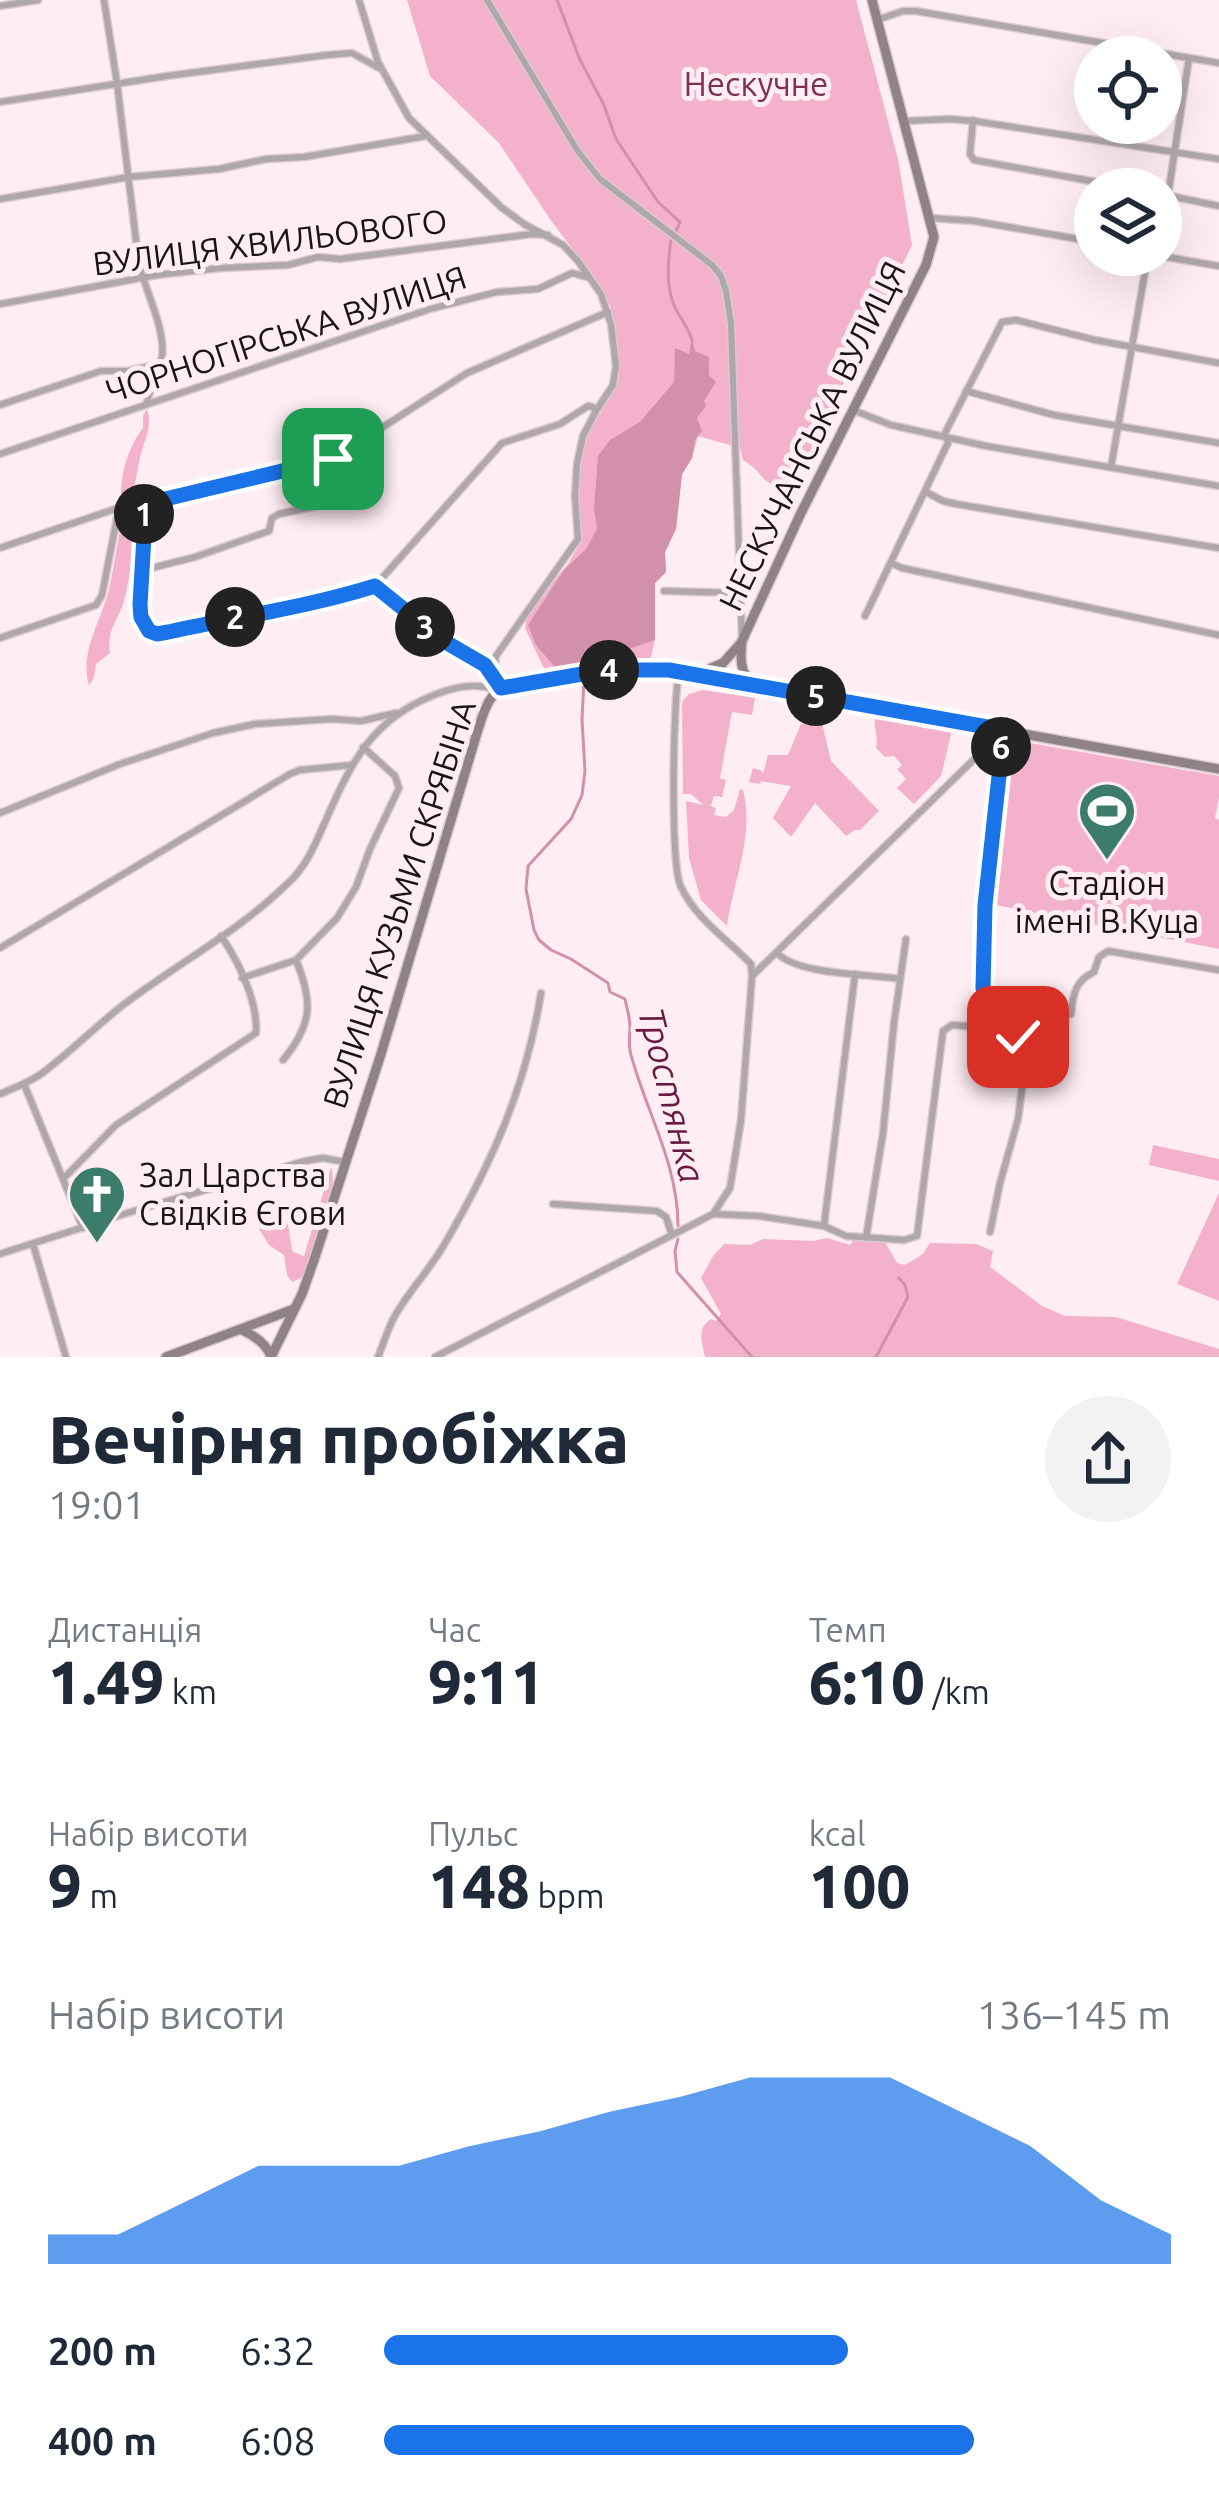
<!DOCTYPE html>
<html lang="uk">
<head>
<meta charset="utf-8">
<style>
	:root { --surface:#fff; --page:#f2f2f3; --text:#1f2937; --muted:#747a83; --accent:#1a73e8 }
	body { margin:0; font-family:Ubuntu,sans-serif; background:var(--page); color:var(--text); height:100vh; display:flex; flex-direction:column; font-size:45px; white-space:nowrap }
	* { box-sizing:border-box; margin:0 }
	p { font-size:39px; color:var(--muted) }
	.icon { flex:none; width:66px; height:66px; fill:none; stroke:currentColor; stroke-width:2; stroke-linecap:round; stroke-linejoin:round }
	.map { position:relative; height:1357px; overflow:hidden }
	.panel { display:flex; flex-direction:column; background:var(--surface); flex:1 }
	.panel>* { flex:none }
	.fabs { position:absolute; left:1074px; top:36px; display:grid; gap:24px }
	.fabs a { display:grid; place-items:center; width:108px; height:108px; border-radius:50%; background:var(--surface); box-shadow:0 12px 48px #0002; font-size:60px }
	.pin { position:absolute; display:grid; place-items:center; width:102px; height:102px; color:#fff; margin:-51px; border-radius:24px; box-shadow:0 6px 18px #0006 }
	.km { position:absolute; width:60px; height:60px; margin:-30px; border-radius:50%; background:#222; color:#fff; font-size:33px; line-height:60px; text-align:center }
	.round { display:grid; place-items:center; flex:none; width:126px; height:126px; border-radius:63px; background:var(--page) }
	.head { display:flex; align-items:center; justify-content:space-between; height:204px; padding:0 48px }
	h1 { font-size:66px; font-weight:800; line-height:90px }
	.metrics { display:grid; grid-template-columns:repeat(3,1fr); gap:18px; height:204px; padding:12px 48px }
	.metrics div { display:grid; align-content:center }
	.metrics b { font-size:60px; font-weight:800 }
	.metrics small { font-size:33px; font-weight:400 }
	.metrics p { font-size:33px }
	.chart { height:336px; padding:24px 48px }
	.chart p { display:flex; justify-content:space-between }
	.chart svg { width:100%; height:216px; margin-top:12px; fill:var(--accent); opacity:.7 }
	ul { padding:0 48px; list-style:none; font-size:39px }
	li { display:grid; grid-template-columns:192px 144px 1fr; align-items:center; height:90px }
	li i { height:30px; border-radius:15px; background:var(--accent) }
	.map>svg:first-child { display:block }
	.green { fill:#f3b1cb }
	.water { fill:#d390ab }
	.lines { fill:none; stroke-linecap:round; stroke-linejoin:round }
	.stream { stroke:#d390ab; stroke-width:3 }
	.street-casing { stroke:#dacad0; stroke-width:9 }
	.secondary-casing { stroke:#dacad0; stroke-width:12 }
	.street { stroke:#b0a7aa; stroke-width:6 }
	.secondary { stroke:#8f8387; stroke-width:9 }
	.route-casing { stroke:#fff; stroke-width:24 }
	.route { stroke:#1a73e8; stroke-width:15 }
	.labels { text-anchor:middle; stroke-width:10; stroke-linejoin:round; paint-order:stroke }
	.park-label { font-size:33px; fill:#7e2e54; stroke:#feedf3 }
	.street-label { font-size:33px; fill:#1b1417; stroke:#feedf3 }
	.poi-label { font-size:33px; fill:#1b1417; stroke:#feedf3 }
	.water-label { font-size:36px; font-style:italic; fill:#691b43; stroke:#feedf3 }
</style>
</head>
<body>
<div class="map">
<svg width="1219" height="1357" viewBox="0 0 1219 1357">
	<rect width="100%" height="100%" fill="#feedf3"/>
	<g class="green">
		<path d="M407,0H856L898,159L912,245L791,490C756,483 767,474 743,460L740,448L698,436L692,458L682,474L676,529L665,552L666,572L655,583V640L650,661L548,677L525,628L528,611L568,564L582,539L577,475L587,436L613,390L617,376L616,331L610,305L590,272L552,222L499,143L430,76Z"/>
		<path d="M147,409C153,428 144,439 140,458C137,471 135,485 132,498C131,509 136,517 137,528C132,550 131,574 125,597C120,619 106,629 110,653L96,664L94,678L89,685C79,654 101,620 109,590C114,567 117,543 122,521L128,512V499L121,494C121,471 129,446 143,428V416Z"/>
		<path d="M703,690L755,698L752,715L732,712L720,778L726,780L722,797L714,796L711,806L716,808L714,815L726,817L734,810L740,789L743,790C755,836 733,881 727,926L701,900L689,858L686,801L703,805L691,794H683L682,702L689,694Z"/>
		<path d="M875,717L952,730L941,776L914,804L897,788L906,779L897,769L902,765L894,756L885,757L876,748C879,737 873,729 875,717Z"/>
		<polygon points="822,723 831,761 879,811 860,830 855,830 846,836 815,803 791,837 773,818 791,786 761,781 760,784 749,782 753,768 762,771 763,774 768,755 788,755 801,724"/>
		<polygon points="1030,743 1219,776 1219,798 1215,818 1219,820 1219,949 991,904 1003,776"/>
		<polygon points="1153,1145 1219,1159 1219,1181 1149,1165"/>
		<path d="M331,1167C340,1190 312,1251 303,1277L292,1282L287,1275L284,1255L269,1245L259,1229C266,1220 276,1219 287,1223C291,1233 289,1241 293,1252L304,1256Z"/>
		<polygon points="1219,1193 1219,1301 1177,1284"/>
		<path d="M827,1238L850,1245L853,1241L885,1242L897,1263L905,1265L923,1254L930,1243L976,1244L993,1251L990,1267L1042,1306L1065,1316L1116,1317L1219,1349V1357H705C702,1342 696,1329 711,1319L716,1321L721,1314L701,1278L713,1256L724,1244L750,1245L763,1239L813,1241Z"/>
	</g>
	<polygon class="water" points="692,337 695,351 709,357 709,375 716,382 704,401 706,406 697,418 702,431 695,440 692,458 682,474 676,529 665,552 666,572 655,583 655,640 576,667 554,666 536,645 528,625 564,570 586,549 597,529 594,509 598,456 610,440 640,422 674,382 675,348 689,354"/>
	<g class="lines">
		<g class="stream">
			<polyline points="557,0 580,60 604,105 616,139 658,202 680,222 676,231"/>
			<path d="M671,240C668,260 666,282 673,303C678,315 688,327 692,340"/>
			<path d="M584,679L582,720L585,771L582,795L571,819L528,866L526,889L534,930L539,940L551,950L571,959L608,983L610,992L625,999C627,1009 630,1018 630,1027C630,1036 628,1046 631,1055C647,1114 678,1164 678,1226"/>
			<polyline points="678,1239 675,1251 677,1272 752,1357"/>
			<polyline points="876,1357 908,1297 905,1285 899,1278"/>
		</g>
		<defs>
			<g id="street">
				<path d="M104,0L117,83L139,265C146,291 166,331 162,357C160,373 150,387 147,402"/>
				<polyline points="359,0 378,62 409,118 501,207 524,224 563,245 578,261 601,294 611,324 616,366 613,385 596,411"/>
				<polyline points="487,0 577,150 600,179 712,265 721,276 726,291 731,324 742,638"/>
				<polyline points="0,6 38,0"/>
				<polyline points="877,20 903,11 916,11 1219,63"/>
				<polyline points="0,102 167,76 327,55 352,53 379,68"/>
				<polyline points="973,120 970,154 974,160 1135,189"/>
				<polyline points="905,121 950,119 974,121 1219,159"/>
				<polyline points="1161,194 1219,206"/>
				<polyline points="0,199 129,177 219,169 266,159 304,157 426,136"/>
				<polyline points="931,218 974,221 1095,242"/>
				<polyline points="1161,241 1189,58"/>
				<polyline points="1155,255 1219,266"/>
				<polyline points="0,304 157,275 221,268 288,265 318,257 340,259 532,234 548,235"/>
				<polyline points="966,391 1054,415 1219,443"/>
				<polyline points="0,405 101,371 127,371 161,364"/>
				<polyline points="853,410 891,425 986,446 1219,486"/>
				<polyline points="0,454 430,309 497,292 538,289 572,273 587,277"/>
				<polyline points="1111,467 1148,255"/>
				<polyline points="926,492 943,501 956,504 1219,548"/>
				<polyline points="140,505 145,519 140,606 141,617 149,631 157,634 168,632 243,615 335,599 375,586 502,443 560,424 588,406 593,407 596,411 583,436 577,464 575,496 578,539 496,656 494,671 501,688"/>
				<polyline points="0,548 127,505 140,505 333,459 467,373 608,312"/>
				<polyline points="891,563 902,568 1219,635"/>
				<polyline points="140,571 195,557 269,531 272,518 279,514 316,506"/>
				<polyline points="375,586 442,640 485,665 491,673"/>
				<polyline points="664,591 738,593"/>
				<polyline points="865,616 945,449 948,443 945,433 1002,322 1016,320 1095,340 1219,363"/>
				<polyline points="0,638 96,605 102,595 118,513 124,506"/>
				<path d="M679,672C673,701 670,864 681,887C696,919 728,940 751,964L752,975"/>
				<polyline points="0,813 120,764 213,733 255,724 332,719 361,721 396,713"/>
				<polyline points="0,948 290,774 300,770 352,765"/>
				<path d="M777,953C798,975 869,974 900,979"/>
				<polyline points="242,978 296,960 337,918 356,887 370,849 399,788 395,776 363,747"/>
				<path d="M1001,1010C1026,1017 1045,1021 1071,1014C1073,994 1075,981 1094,972L1099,957L1108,951L1219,970"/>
				<path d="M283,1060C313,1024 313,1001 296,960"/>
				<polyline points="24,1084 83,1228"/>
				<path d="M0,1094C14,1088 28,1083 41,1074C68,1054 92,1030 118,1009C173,966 237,933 287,884C306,867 315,845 325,822C351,763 371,720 434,695C455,687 475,682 496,690"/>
				<path d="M64,1178L116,1125L256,1033C258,1002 239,962 221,936"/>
				<polyline points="553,1204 657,1211 666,1217 672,1235"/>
				<polyline points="713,1214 759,1216 824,1226 846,1236 904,1240 917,1236 943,1031 952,1025 979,1027 1003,1014"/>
				<polyline points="824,1226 855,974"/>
				<polyline points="990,1232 1000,1183 1018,1119 1025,1066 1018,1037 1001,1010 989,1003 984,988 985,905 1003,733"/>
				<polyline points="866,1238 883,1133 894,1023 906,939"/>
				<polyline points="33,1244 66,1357"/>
				<polyline points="0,1254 140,1209 305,1161 323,1158 345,1162"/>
				<path d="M378,1357C384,1343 388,1327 396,1314C410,1290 430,1269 444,1245C492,1163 526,1087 541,993"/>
				<polyline points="435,1357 713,1214 730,1188 741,1120 752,976 1003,731"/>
			</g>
			<g id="secondary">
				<polyline points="702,672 723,663 740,644"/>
				<path d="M752,685C740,672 740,658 742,641L800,515L926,265L934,237L872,0"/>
				<path d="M242,1330C255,1336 267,1344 271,1357"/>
				<polyline points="166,1357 294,1309"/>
				<path d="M271,1357L302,1294L314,1260L381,1054L477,733C483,715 487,694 506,686L605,670L672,671L1219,769"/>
			</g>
		</defs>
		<use href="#street" class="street-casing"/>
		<use href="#secondary" class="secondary-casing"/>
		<use href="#street" class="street"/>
		<use href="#secondary" class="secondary"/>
	</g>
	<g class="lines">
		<defs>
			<path id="route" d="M333,459L140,505L145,519L140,605L141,617L149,631L157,634L168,632C237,617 308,607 375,586L442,640L485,665L501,688L605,670H669L1004,730L985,905L983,988L989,1003L1000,1010L1018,1037"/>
		</defs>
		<use href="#route" class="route-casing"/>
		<use href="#route" class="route"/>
	</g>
	<defs>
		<symbol id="stadium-pin" viewBox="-11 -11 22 30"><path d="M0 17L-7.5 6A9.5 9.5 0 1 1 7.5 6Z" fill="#3c7c6a" stroke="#feedf3"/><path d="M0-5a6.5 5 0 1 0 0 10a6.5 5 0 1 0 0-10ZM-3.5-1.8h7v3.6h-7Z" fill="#fff"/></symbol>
		<symbol id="church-pin" viewBox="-11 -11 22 30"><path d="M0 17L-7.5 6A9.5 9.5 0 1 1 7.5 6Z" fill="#3c7c6a" stroke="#feedf3"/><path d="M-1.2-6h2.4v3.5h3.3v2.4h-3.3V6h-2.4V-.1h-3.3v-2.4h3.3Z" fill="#fff"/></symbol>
	</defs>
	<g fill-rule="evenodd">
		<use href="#stadium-pin" x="1074" y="778" width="66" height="90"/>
		<use href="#church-pin" x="64" y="1161" width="66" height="90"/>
	</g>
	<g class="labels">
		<g class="park-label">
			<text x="756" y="96">Нескучне</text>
		</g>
		<g class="street-label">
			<text transform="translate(270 242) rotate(-7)" y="12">ВУЛИЦЯ ХВИЛЬОВОГО</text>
			<text transform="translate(286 334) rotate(-18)" y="12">ЧОРНОГІРСЬКА ВУЛИЦЯ</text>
			<text transform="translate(812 436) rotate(-64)" y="12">НЕСКУЧАНСЬКА ВУЛИЦЯ</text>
			<text transform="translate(399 904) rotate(-72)" y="12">ВУЛИЦЯ КУЗЬМИ СКРЯБІНА</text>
		</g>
		<g class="poi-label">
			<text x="1107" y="895">Стадіон<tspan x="1107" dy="38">імені В.Куца</tspan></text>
			<text x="139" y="1187" text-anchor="start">Зал Царства<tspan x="139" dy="38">Свідків Єгови</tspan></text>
		</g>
		<g class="water-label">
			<text transform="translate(672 1095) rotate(76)" y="13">Тростянка</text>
		</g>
	</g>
</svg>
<div class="fabs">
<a><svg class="icon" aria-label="locate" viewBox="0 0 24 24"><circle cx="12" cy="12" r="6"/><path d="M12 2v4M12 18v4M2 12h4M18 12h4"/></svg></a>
<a><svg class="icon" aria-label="layers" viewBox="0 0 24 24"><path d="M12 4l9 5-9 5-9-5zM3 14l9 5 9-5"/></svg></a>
</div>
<div class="pin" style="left:333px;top:459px;background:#1e9e55"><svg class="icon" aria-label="arrive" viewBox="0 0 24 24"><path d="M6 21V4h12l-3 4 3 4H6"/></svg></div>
<div class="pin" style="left:1018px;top:1037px;background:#d93025"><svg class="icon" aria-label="check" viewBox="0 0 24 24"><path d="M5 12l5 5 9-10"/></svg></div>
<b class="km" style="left:144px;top:514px">1</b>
<b class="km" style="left:235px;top:617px">2</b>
<b class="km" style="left:425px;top:627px">3</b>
<b class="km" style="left:609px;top:670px">4</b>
<b class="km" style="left:816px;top:696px">5</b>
<b class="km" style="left:1001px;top:747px">6</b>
</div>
<section class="panel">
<div class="head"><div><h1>Вечірня пробіжка</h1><p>19:01</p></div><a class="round"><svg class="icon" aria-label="share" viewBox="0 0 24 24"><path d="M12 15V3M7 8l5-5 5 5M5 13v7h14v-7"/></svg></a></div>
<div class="metrics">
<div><p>Дистанція</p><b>1.49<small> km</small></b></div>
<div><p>Час</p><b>9:11</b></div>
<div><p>Темп</p><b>6:10<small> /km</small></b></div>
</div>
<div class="metrics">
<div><p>Набір висоти</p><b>9<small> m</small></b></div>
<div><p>Пульс</p><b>148<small> bpm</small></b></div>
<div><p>kcal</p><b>100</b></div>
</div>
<div class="chart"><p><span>Набір висоти</span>136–145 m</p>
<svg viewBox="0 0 160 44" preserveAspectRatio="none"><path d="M0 44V38L10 38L20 31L30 24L40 24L50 24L60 20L70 17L80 13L90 10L100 6L110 6L120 6L130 13L140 20L150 31L160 38V44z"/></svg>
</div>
<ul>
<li><b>200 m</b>6:32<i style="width:59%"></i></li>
<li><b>400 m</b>6:08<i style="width:75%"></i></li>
</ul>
</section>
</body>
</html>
